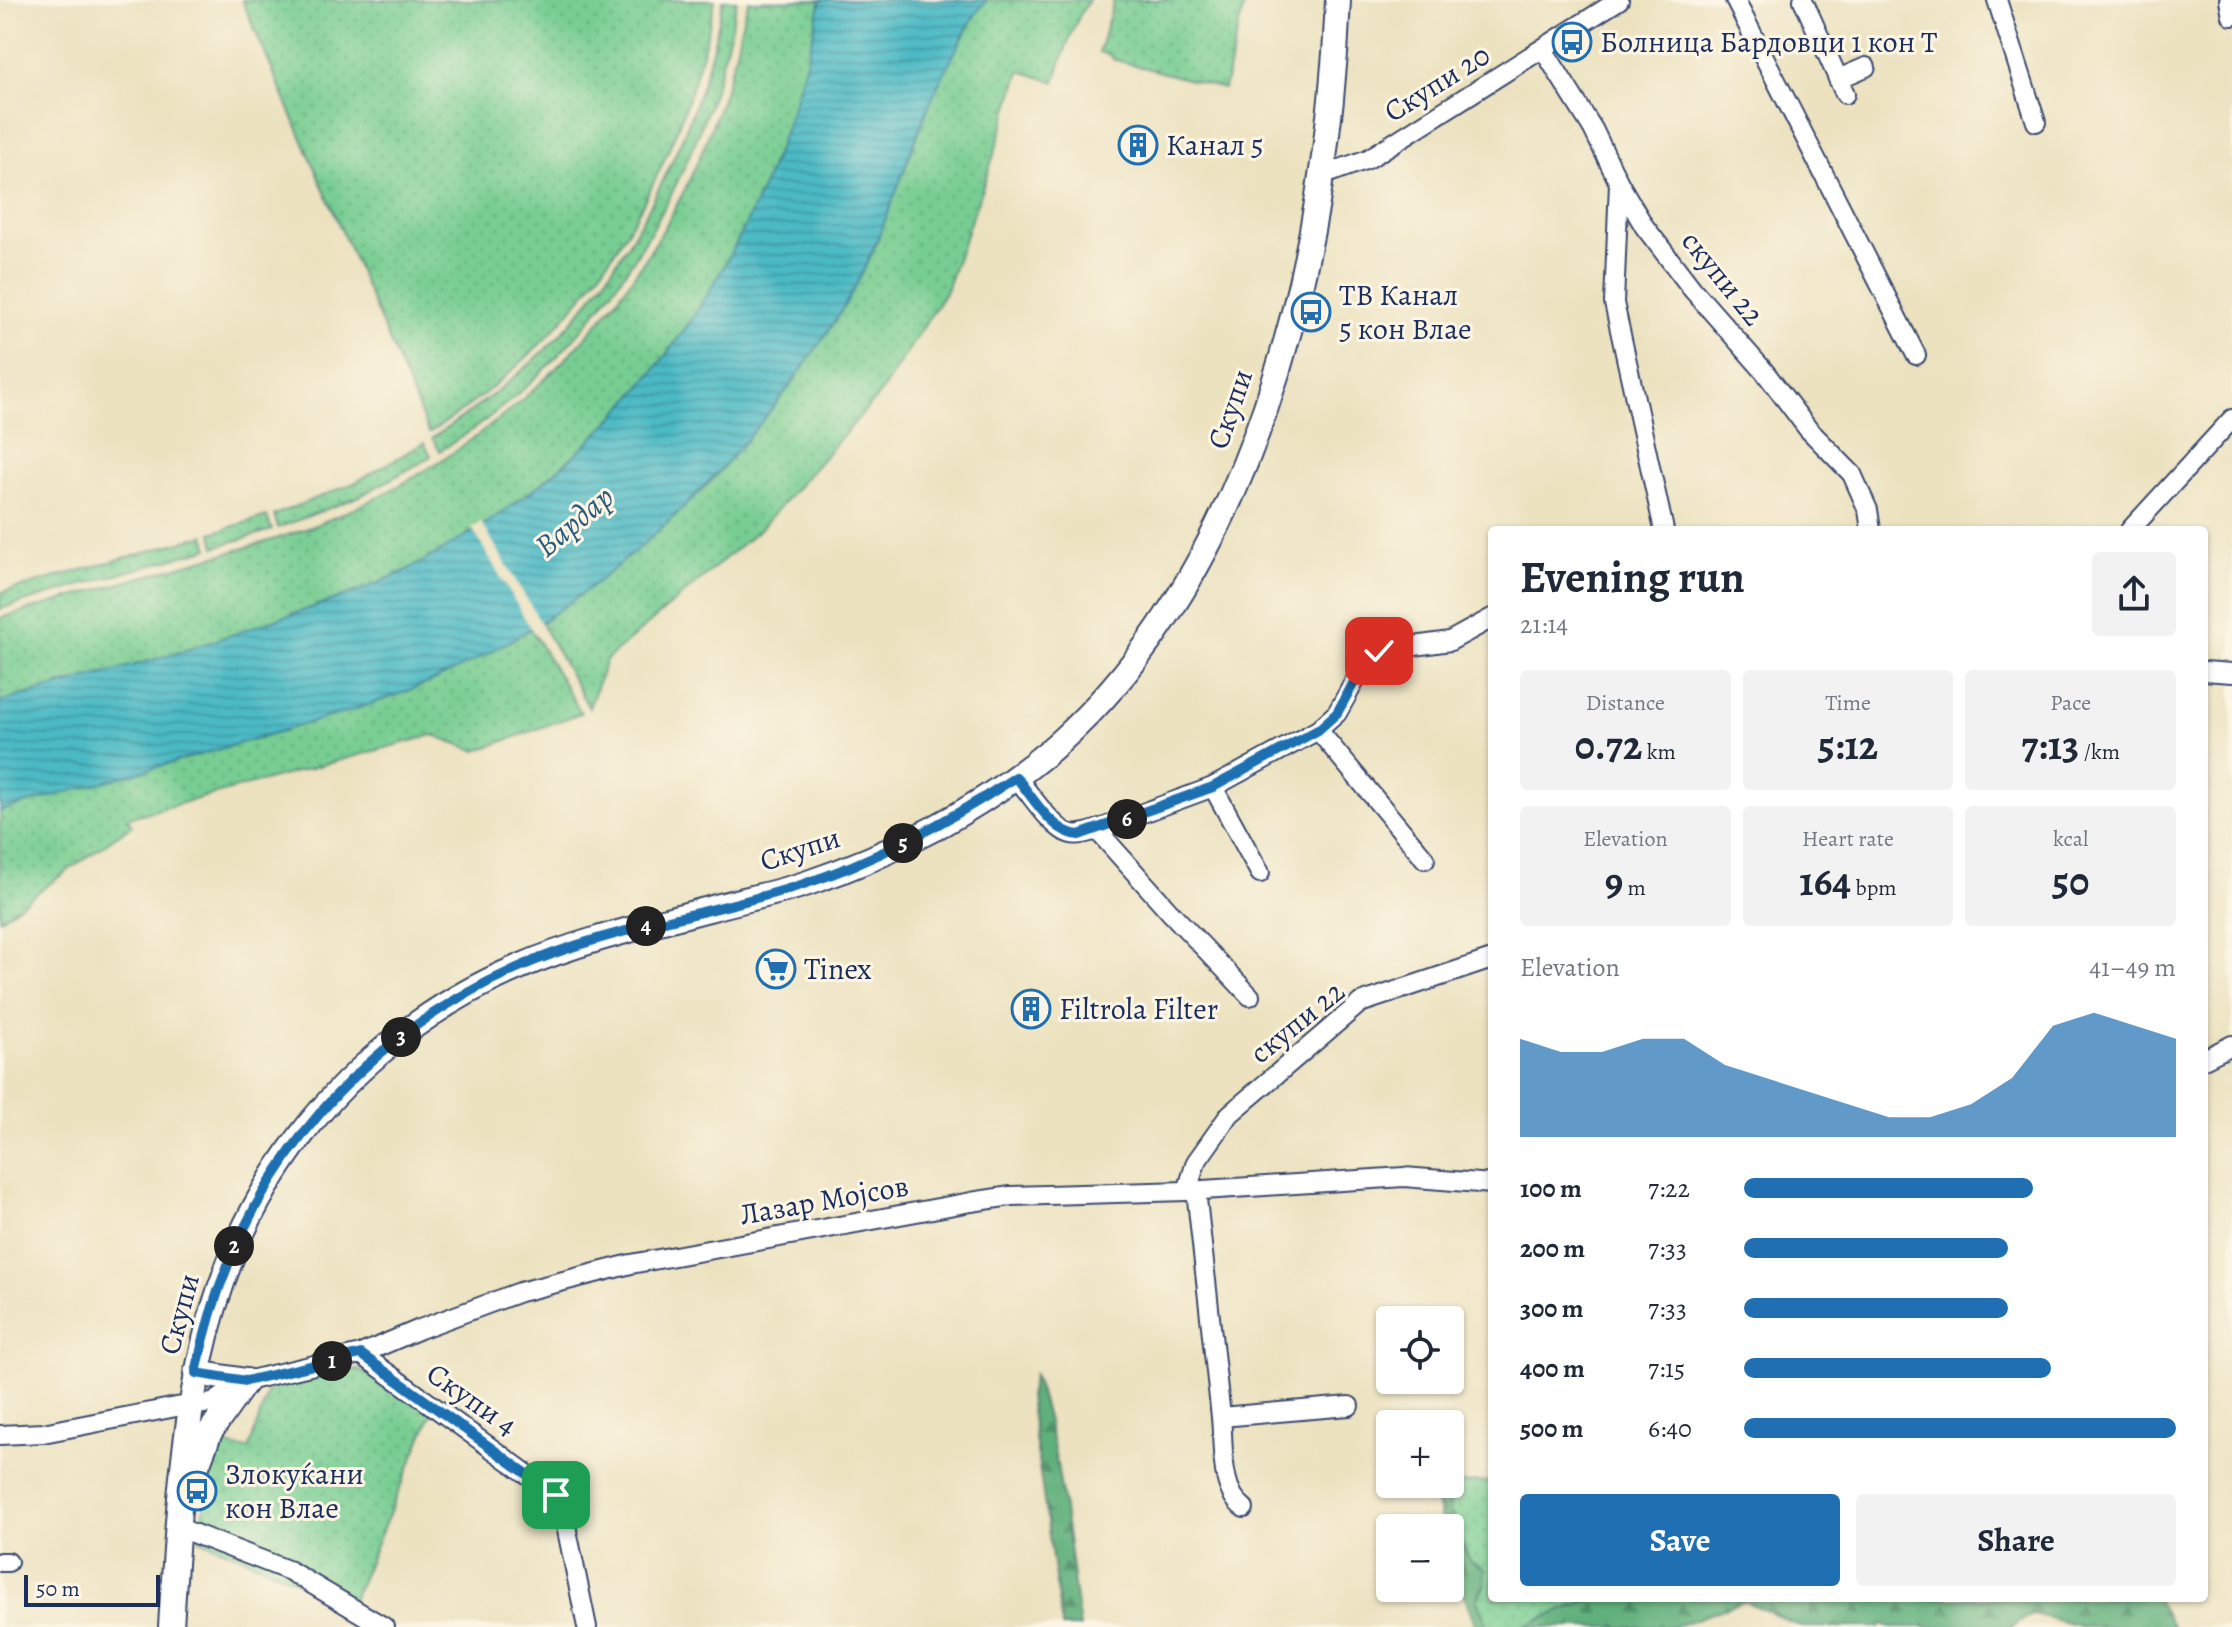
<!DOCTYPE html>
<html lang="en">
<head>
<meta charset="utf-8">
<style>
	:root { --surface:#fff; --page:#f2f2f3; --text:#1f2937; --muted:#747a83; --accent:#1f6fb2 }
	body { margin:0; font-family:Alegreya,serif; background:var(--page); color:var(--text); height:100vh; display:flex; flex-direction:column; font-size:30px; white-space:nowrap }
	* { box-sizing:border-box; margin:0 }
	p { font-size:26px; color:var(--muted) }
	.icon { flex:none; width:44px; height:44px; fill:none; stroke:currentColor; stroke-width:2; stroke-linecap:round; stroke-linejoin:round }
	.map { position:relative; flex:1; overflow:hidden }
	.side { position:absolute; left:1488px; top:526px; width:720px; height:1076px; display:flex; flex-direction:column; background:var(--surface); border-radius:8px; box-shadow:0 2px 6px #0004 }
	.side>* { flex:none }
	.controls { position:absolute; left:1376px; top:1306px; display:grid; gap:16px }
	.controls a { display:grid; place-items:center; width:88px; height:88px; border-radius:8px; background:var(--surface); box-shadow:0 2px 6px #0004; font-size:40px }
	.scale { position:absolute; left:24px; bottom:20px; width:136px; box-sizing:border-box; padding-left:8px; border:4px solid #1b2f5e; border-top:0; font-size:22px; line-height:28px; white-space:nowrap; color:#1b2f5e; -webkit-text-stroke:6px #fcf5e5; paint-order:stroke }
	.pin { position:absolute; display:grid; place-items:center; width:68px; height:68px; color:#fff; margin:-34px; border-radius:16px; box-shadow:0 4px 12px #0006 }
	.km { position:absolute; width:40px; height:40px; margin:-20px; border-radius:50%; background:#222; color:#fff; font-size:22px; line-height:40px; text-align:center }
	.round { display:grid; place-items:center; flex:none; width:84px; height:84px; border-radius:8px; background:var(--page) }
	.overview { display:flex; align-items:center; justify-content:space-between; height:136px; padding:0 32px }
	h1 { font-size:44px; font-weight:700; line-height:60px }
	.metrics { display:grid; grid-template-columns:repeat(3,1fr); gap:12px; height:136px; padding:8px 32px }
	.metrics div { display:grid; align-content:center; border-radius:8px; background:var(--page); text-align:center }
	.metrics b { font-size:40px; font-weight:700 }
	.metrics small { font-size:22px; font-weight:400 }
	.metrics p { font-size:22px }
	.chart { height:224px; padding:16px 32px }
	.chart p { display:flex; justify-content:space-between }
	.chart svg { width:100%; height:144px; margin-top:8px; fill:var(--accent); opacity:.7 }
	.button { display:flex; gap:16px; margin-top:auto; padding:16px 32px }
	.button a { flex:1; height:92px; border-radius:8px; background:var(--accent); color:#fff; font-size:32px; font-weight:700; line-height:92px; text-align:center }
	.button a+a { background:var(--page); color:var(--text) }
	ul { padding:0 32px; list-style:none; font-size:26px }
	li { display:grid; grid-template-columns:128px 96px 1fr; align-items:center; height:60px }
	li i { height:20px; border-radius:10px; background:var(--accent) }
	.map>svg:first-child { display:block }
	.grass { fill:url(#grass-dots); stroke:#497e78; stroke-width:2 }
	.forest { fill:url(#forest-firs); stroke:#3e706d; stroke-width:2 }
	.water { fill:url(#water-rules); stroke:#347492; stroke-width:2 }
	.pier { fill:#ece2c0 }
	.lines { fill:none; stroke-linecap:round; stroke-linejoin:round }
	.minor-casing { stroke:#3a4a6d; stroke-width:22 }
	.tertiary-casing { stroke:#3a4a6d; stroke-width:28 }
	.minor { stroke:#fff; stroke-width:18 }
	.tertiary { stroke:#fff; stroke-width:24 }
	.route-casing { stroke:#fff; stroke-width:16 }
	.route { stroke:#1f6fb2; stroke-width:10 }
	.labels { text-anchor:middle; stroke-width:6; stroke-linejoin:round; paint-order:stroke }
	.poi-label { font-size:30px; fill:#1b2f5e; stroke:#fcf5e5; text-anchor:start }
	.street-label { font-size:30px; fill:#1b2f5e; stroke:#fcf5e5 }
	.water-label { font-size:32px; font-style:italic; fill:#2a597d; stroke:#fcf5e5 }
</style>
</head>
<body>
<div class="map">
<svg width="2232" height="1627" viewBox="0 0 2232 1627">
	<defs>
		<pattern id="grass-dots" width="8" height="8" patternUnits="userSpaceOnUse" patternTransform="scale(2)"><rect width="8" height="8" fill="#77cd92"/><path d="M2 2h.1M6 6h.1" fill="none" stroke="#66b080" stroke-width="1.8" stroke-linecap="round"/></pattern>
		<pattern id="forest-firs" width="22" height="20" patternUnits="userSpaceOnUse" patternTransform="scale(2)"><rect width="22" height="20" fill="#61b07c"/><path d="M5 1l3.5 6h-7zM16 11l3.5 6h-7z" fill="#4f9069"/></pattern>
		<pattern id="water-rules" width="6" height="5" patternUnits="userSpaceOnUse" patternTransform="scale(2)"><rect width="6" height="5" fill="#4cbac5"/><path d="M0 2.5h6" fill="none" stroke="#3e98a3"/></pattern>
	</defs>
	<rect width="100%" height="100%" fill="#fcf5e5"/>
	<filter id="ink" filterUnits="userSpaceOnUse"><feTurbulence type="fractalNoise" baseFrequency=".0125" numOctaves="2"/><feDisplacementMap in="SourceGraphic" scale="16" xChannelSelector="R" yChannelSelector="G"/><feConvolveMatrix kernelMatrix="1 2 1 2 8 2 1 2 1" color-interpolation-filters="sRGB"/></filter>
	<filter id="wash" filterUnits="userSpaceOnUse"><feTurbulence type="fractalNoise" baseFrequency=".006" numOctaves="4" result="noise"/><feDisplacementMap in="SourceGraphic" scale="32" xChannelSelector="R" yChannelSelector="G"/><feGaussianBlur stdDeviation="1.8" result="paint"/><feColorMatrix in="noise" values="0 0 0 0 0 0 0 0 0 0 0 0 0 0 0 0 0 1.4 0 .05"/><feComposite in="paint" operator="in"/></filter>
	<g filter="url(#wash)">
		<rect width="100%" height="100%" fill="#ece2c0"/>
		<g class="grass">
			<path d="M242,0H715C677,181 588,333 429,433Z"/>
			<path d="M723,0H737C702,182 600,353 440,451L432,438C477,408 522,375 560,335C640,248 703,116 723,0Z"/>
			<path d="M821,0C773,228 658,424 454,543C439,552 423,562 407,570C366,590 321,605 277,619C239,632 201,646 163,657C109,673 54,686 0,702V618C60,601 120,583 180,566C224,553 270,543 313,526C473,463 609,345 685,189C705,148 721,104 734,59C739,40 741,19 749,1Z"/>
			<path d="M987,0H1089C1072,25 1064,53 1055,82L1020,71L993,158L945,293L880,394L761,528L606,660L589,708L541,623L669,521L713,479L788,389L838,317L872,254L936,87L977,11Z"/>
			<polygon points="1114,0 1245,0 1224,89 1112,59 1112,56 1099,52"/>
			<polygon points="424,443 431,456 424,461 360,496 278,528 274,515 354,483"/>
			<polygon points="267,516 272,530 215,547 212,533"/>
			<polygon points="205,535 209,548 0,609 0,593"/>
			<polygon points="531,629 581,713 477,751 433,735 127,818 132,825 0,919 0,811 359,708 435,679"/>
			<path d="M357,1370L381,1378L432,1413L351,1604L199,1539L216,1444L249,1449L268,1391C295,1375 326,1372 357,1370Z"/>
			<path d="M1492,1481V1598H1593L1521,1627H1488L1477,1600L1485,1585C1467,1557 1441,1518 1451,1484Z"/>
		</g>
		<g class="forest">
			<path d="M1034,1374C1062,1454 1067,1543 1080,1627H1062L1029,1396Z"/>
			<polygon points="1451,1484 1447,1499 1456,1530 1470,1561 1485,1569 1485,1585 1477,1600 1488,1627 1476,1627 1450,1556 1450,1528 1443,1528 1433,1486"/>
			<polygon points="1593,1598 2156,1598 2173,1627 2083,1627 2033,1614 2012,1627 1891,1627 1882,1624 1879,1627 1801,1627 1745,1601 1674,1627 1521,1627"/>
		</g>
		<path class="water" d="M821,0H987C971,17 962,38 952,58C906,142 889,239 836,319C739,470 602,604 437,679C385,702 329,717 275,733C184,760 92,785 0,811V702C54,686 109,673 163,657C201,646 239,632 277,619C321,605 366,590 407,570C423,562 439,552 454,543C658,424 773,228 821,0Z"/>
		<polygon class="pier" points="481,522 543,627 533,632 472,528"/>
	</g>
	<g filter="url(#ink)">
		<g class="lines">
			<defs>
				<g id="minor">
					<polyline points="1735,0 1916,355"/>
					<polyline points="1803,0 1845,94"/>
					<polyline points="1997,0 2036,122"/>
					<polyline points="2229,0 2232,16"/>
					<polyline points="1543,49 1593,129 1619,183 1644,226 1693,290 1764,371 1808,429 1852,474 1868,510 1871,530"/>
					<polyline points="1838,79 1866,67"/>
					<polyline points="1321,176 1368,159 1619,0"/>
					<polyline points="1619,183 1614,303 1664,530"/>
					<polyline points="2130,530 2232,419"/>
					<polyline points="2204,671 2232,673"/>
					<polyline points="1318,730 1425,859"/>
					<path d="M1016,777C1028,791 1054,831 1071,834C1080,836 1089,832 1097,830L1213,787L1318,730L1337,713L1366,661L1379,651L1450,641L1492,618"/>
					<polyline points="1213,787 1260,873"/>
					<polyline points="1097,830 1171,913 1250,996"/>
					<polyline points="2204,1059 2232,1045"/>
					<polyline points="1196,1190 1221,1417 1349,1406"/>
					<polyline points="1187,1191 1196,1162 1230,1114 1360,1003 1492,959"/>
					<polyline points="361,1354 556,1495 564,1516 587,1627"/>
					<path d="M1221,1417C1224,1445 1219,1490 1244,1508"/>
					<polyline points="0,1435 43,1433 176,1407 213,1403 246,1381 361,1354 420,1329 520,1292 631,1264 971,1202 1011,1196 1187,1191 1404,1177 1492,1184"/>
					<polyline points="177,1527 290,1571 384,1627"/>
					<polyline points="0,1562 8,1562"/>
				</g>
				<g id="tertiary">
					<polyline points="196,1373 246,1381"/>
					<polyline points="191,1481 210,1432 246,1381"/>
					<path d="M171,1627C182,1449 189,1281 302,1134C357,1062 435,1002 519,967C579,941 645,926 709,909C741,900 774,894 805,884C891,855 977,811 1047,753C1252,579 1328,258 1338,0"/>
				</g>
			</defs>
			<use href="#minor" class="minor-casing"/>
			<use href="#tertiary" class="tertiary-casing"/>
			<use href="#minor" class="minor"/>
			<use href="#tertiary" class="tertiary"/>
		</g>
	</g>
	<g class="lines" filter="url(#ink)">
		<defs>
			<path id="route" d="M556,1495L361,1354L246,1381L196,1373C232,1190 346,1044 517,968C607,928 708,915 801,885C878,860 949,821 1016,777C1033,797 1052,833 1079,835L1213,787L1318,730L1337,713L1366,661L1379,651"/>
		</defs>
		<use href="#route" class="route-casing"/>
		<use href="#route" class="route"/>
	</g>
	<defs>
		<symbol id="bus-ring" viewBox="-11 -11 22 22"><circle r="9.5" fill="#fcf5e5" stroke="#1f6fb2" stroke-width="1.5"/><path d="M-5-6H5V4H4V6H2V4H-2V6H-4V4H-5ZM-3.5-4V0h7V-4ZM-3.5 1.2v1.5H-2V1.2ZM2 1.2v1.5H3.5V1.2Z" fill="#1f6fb2"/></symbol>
		<symbol id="building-ring" viewBox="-11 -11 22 22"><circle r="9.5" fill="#fcf5e5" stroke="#1f6fb2" stroke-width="1.5"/><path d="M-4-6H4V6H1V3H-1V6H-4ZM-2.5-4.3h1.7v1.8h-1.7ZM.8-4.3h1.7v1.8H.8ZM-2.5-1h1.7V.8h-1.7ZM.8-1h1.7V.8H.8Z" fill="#1f6fb2"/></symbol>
		<symbol id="supermarket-ring" viewBox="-11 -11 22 22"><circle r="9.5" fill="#fcf5e5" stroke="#1f6fb2" stroke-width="1.5"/><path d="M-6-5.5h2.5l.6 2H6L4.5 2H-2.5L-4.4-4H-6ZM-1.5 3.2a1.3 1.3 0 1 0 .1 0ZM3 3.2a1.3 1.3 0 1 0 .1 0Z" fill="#1f6fb2"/></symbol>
	</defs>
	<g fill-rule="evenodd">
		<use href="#bus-ring" x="1550" y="20" width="44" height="44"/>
		<use href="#building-ring" x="1116" y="123" width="44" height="44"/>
		<use href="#bus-ring" x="1289" y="290" width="44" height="44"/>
		<use href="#supermarket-ring" x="754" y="947" width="44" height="44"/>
		<use href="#building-ring" x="1009" y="987" width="44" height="44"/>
		<use href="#bus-ring" x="175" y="1469" width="44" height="44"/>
	</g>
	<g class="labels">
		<g class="poi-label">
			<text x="1600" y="52">Болница Бардовци 1 кон Т</text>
			<text x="1166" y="155">Канал 5</text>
			<text x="1339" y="305">ТВ Канал<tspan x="1339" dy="34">5 кон Влае</tspan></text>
			<text x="804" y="979">Tinex</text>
			<text x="1059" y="1019">Filtrola Filter</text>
			<text x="225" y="1484">Злокуќани<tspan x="225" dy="34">кон Влае</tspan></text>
		</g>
		<g class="street-label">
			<text transform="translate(1437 83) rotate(-32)" y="10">Скупи 20</text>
			<text transform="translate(1723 278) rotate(51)" y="10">скупи 22</text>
			<text transform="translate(1230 409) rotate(-71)" y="10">Скупи</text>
			<text transform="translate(800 849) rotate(-18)" y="10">Скупи</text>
			<text transform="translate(1297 1022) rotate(-39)" y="10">скупи 22</text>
			<text transform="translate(824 1200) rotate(-10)" y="10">Лазар Мојсов</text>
			<text transform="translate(179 1314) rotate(-75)" y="10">Скупи</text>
			<text transform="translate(472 1399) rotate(35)" y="10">Cкупи 4</text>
		</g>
		<g class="water-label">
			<text transform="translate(574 521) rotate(-40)" y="11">Вардар</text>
		</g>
	</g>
</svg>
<div class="controls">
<a><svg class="icon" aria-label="locate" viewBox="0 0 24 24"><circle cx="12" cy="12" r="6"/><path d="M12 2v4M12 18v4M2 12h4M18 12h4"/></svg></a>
<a>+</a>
<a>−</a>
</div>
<div class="scale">50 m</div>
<div class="pin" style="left:556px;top:1495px;background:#1e9e55"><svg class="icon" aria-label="arrive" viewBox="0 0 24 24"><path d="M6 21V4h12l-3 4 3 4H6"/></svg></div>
<div class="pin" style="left:1379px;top:651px;background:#d93025"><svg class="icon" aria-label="check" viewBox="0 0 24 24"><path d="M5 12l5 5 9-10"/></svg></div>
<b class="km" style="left:332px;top:1361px">1</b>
<b class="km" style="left:234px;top:1246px">2</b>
<b class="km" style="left:401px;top:1037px">3</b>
<b class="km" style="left:646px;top:926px">4</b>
<b class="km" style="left:903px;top:843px">5</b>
<b class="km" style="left:1127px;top:819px">6</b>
<section class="side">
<div class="overview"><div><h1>Evening run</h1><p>21:14</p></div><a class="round"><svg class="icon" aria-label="share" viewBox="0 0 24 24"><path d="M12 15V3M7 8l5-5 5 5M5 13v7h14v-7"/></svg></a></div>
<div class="metrics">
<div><p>Distance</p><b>0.72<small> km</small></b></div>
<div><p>Time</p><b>5:12</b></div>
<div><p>Pace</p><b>7:13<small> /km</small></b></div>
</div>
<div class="metrics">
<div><p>Elevation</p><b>9<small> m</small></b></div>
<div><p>Heart rate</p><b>164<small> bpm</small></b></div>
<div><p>kcal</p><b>50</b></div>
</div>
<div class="chart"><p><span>Elevation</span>41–49 m</p>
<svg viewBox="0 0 160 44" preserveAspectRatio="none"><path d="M0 44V14L10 18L20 18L30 14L40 14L50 22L60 26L70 30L80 34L90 38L100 38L110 34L120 26L130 10L140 6L150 10L160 14V44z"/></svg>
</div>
<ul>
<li><b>100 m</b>7:22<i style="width:67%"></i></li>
<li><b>200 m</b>7:33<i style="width:61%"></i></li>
<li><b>300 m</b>7:33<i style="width:61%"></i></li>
<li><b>400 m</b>7:15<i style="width:71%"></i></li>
<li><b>500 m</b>6:40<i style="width:100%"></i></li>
</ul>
<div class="button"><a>Save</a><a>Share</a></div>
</section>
</div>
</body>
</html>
